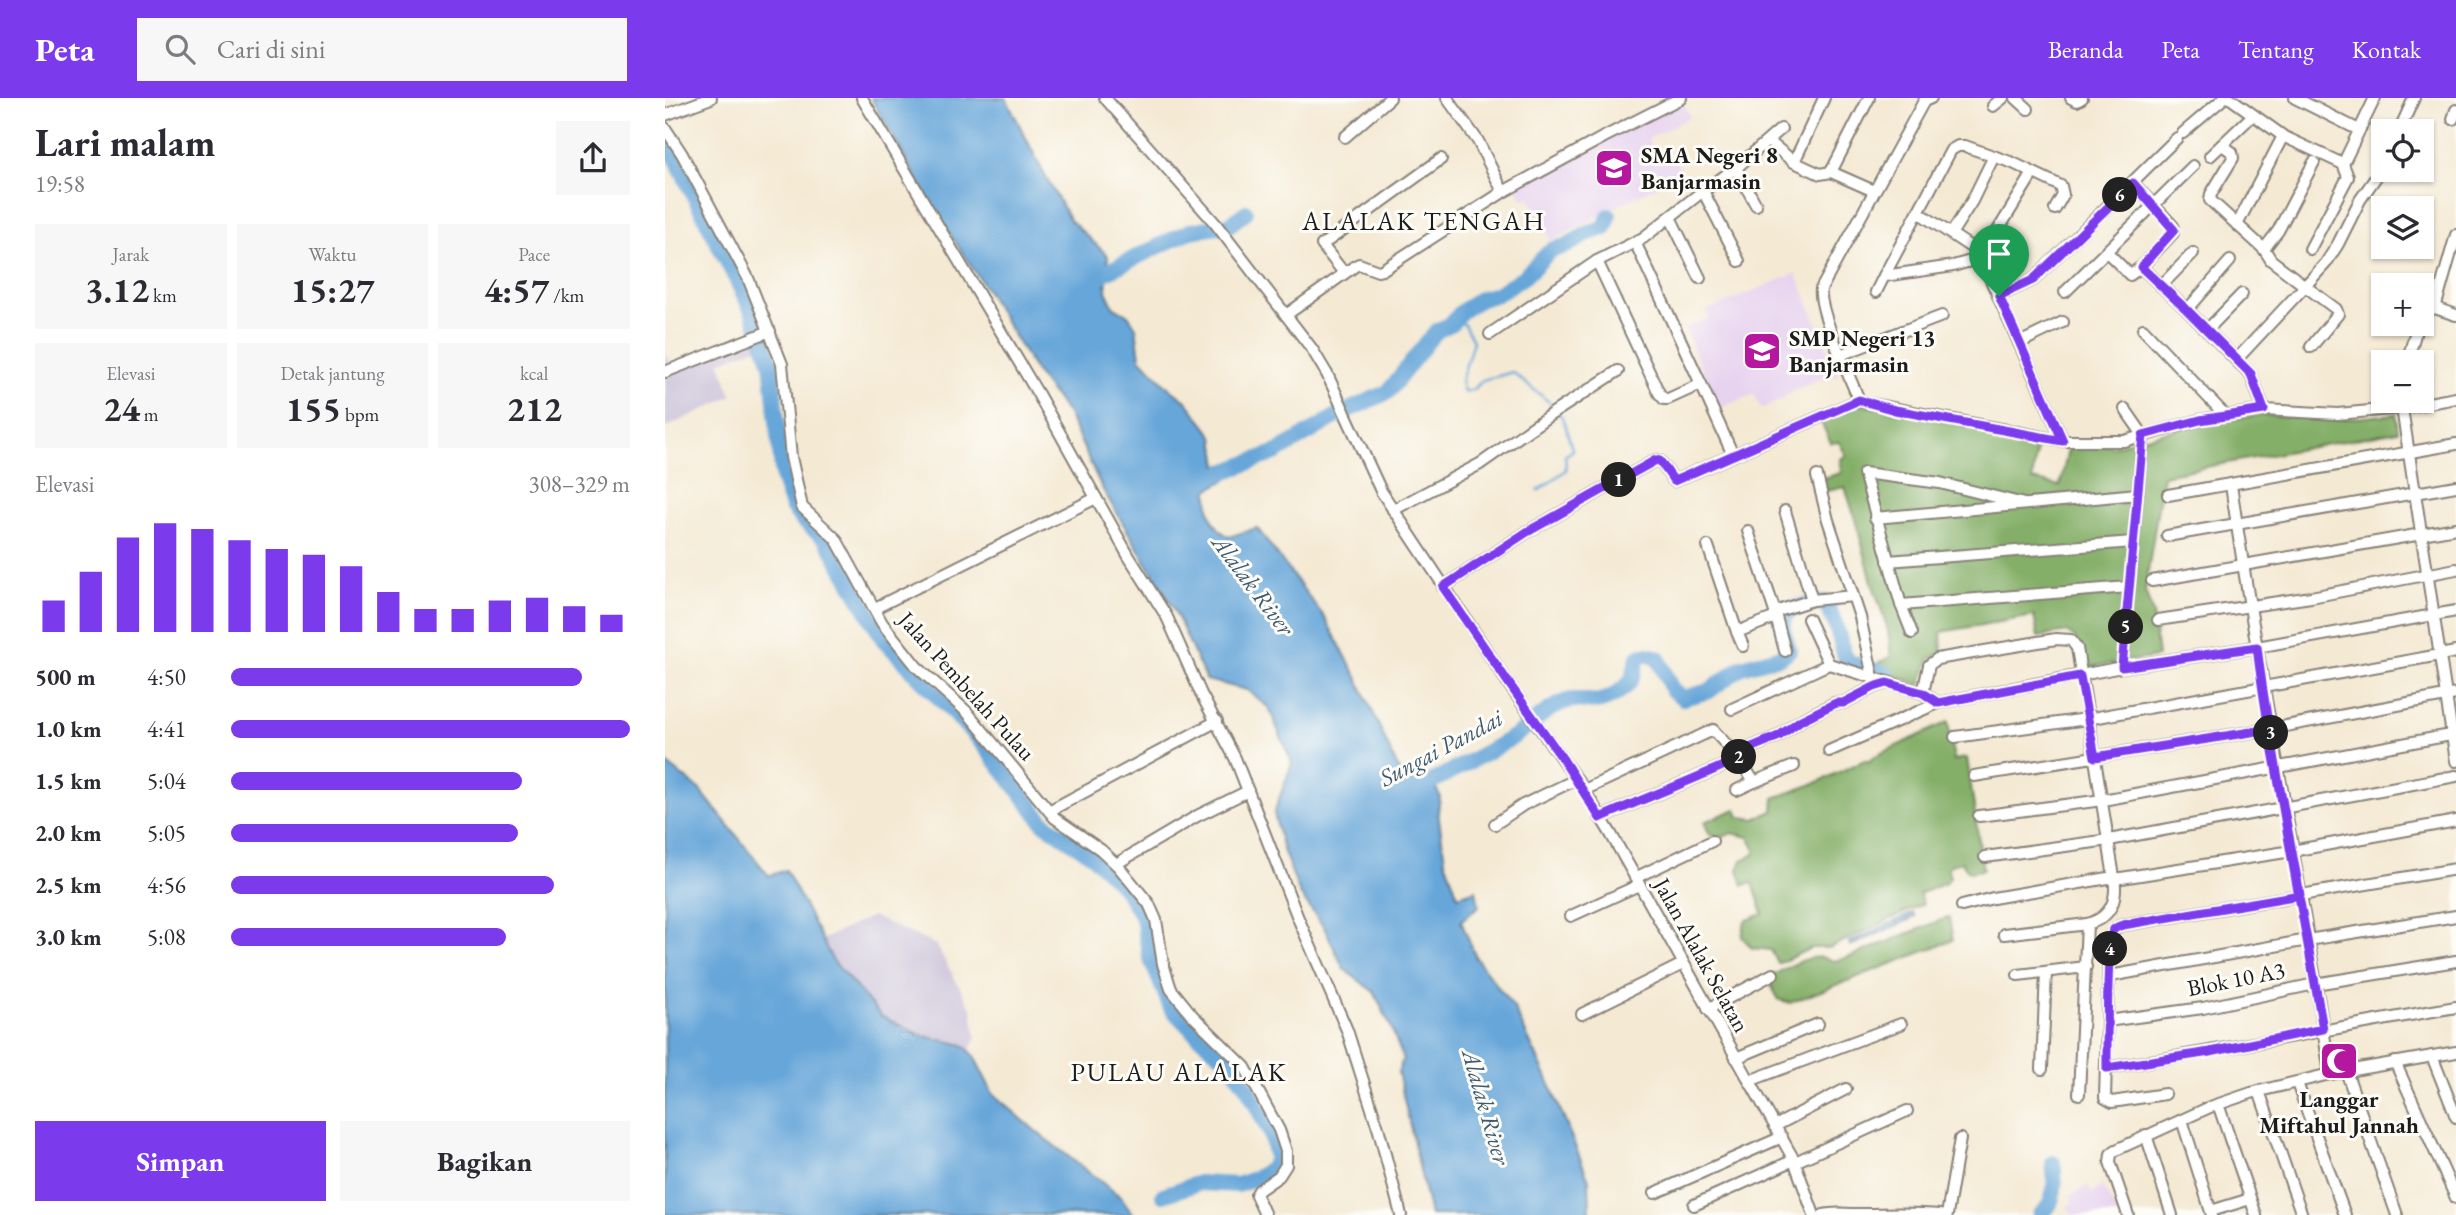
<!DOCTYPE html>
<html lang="id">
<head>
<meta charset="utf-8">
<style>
	:root { --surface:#fff; --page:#f7f7f7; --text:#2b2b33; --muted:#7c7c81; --accent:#7c3aed }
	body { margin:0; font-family:"EB Garamond",serif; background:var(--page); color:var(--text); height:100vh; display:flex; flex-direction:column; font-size:26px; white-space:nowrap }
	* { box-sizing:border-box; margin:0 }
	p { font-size:23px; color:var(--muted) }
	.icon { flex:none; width:38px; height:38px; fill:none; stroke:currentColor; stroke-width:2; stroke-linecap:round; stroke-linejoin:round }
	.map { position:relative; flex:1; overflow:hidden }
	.side { display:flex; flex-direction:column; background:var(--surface); width:665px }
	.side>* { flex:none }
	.tools { position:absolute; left:1706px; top:21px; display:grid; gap:14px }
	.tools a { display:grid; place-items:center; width:63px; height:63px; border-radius:0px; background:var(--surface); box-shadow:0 2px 5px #0004; font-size:35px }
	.pin { position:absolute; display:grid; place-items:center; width:60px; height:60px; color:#fff; margin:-72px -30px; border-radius:50% 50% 50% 0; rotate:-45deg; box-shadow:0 0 7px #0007 }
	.pin .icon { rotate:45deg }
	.km { position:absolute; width:35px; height:35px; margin:-18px; border-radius:50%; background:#222; color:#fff; font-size:19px; line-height:35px; text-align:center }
	.round { display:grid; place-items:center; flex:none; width:74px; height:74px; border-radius:0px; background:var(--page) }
	.overview { display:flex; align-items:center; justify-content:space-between; height:119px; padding:0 35px }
	h1 { font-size:38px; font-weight:700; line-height:52px }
	.figures { display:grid; grid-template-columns:repeat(3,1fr); gap:10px; height:119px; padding:7px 35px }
	.figures div { display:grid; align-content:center; border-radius:0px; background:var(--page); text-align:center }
	.figures b { font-size:35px; font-weight:700 }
	.figures small { font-size:19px; font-weight:400 }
	.figures p { font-size:19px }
	.chart { height:196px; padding:14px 35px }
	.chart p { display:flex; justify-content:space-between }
	.chart svg { width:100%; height:126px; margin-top:7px; stroke:var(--accent); stroke-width:6 }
	.cta { display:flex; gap:14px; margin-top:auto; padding:14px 35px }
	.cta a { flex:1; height:80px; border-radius:0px; background:var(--accent); color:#fff; font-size:28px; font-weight:700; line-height:80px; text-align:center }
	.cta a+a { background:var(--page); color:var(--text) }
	ul { padding:0 35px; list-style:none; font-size:23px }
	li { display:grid; grid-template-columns:112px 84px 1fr; align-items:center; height:52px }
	li i { height:18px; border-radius:9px; background:var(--accent) }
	header { display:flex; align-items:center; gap:42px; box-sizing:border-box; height:98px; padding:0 35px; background:var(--accent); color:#fff }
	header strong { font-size:33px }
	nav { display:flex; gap:38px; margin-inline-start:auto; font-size:24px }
	.search { width:490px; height:63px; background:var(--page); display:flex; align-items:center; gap:18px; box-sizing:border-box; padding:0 24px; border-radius:0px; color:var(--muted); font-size:26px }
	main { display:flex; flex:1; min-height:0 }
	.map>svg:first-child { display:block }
	.built { fill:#e7d2ef }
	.industrial { fill:#c8bfd8 }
	.forest { fill:#84af67; stroke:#506642; stroke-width:2 }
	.water { fill:#66a6d9; stroke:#41617a; stroke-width:2 }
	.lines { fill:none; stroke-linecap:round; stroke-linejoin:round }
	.stream { stroke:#66a6d9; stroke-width:2.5 }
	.river { stroke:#66a6d9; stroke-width:16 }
	.minor-casing { stroke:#888278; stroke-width:14 }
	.minor { stroke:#fff; stroke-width:10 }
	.route-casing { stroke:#fff; stroke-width:14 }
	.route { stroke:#7c3aed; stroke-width:9 }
	.labels { text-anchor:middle; stroke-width:6; stroke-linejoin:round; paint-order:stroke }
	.poi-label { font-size:23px; font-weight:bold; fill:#1c1c1c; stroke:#fdfcf7; text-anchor:start }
	.street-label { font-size:23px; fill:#1c1c1c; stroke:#fdfcf7 }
	.water-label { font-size:24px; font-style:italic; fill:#3d5a71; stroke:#fdfcf7 }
	.quarter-label { font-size:26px; letter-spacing:2px; fill:#1c1c1c; stroke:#fdfcf7 }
</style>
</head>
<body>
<header>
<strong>Peta</strong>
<div class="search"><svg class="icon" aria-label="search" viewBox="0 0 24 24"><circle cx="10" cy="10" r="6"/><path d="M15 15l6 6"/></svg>Cari di sini</div>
<nav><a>Beranda</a><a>Peta</a><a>Tentang</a><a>Kontak</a></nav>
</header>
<main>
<section class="side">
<div class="overview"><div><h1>Lari malam</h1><p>19:58</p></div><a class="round"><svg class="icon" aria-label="share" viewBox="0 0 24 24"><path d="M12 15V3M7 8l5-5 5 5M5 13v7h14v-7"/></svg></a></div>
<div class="figures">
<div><p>Jarak</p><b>3.12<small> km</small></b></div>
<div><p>Waktu</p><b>15:27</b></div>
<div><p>Pace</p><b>4:57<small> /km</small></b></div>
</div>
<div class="figures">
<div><p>Elevasi</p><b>24<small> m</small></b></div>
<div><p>Detak jantung</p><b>155<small> bpm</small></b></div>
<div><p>kcal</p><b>212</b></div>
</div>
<div class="chart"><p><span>Elevasi</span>308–329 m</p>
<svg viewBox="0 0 160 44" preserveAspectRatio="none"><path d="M5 44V33M15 44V23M25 44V11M35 44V6M45 44V8M55 44V12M65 44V15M75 44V17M85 44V21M95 44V30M105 44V36M115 44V36M125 44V33M135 44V32M145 44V35M155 44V38"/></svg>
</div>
<ul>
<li><b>500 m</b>4:50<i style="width:88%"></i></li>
<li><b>1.0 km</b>4:41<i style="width:100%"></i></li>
<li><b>1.5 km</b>5:04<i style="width:73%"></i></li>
<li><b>2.0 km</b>5:05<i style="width:72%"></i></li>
<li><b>2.5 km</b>4:56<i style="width:81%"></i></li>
<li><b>3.0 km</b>5:08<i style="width:69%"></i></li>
</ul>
<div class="cta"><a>Simpan</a><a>Bagikan</a></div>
</section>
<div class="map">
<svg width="1791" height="1117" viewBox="0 0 1791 1117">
	<rect width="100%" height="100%" fill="#fdfcf7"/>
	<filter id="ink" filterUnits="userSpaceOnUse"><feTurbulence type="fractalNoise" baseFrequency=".0143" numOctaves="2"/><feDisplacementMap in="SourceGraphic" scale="14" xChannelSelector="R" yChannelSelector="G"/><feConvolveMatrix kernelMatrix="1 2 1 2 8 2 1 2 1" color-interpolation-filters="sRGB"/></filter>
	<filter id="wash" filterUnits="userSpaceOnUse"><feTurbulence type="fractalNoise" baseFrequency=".00686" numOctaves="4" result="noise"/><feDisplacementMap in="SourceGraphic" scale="28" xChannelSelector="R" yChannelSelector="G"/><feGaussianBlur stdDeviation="1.57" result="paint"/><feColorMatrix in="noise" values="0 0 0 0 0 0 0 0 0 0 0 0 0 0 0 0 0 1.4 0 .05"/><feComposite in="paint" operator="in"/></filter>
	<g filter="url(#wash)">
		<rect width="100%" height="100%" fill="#f4e9d3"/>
		<g class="built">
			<polygon points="1016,0 1025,19 983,41 995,65 1009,58 1017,75 886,143 864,99 858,102 850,87"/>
			<polygon points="1131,175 1174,277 1158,283 1156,280 1123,296 1117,302 1096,311 1089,296 1053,311 1020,230 1044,220 1041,213"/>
			<polygon points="1423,1087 1427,1094 1437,1088 1453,1117 1407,1117 1402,1108 1407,1105 1405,1098"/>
		</g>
		<g class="industrial">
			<polygon points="90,233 97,248 54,264 67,298 0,330 0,256 6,266"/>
			<polygon points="207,818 271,847 307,911 311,940 299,965 266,981 152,844"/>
		</g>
		<g class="forest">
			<path d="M1192,306L1373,343L1367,382L1395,388L1404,347L1448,348L1534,325L1599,317L1667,322L1731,316L1733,333L1498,377L1480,493L1488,516L1493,559L1417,570L1411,541L1402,534L1373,539L1369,518L1276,534L1277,554L1265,561L1255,587L1216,572L1212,566L1225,559C1227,529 1213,508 1206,480C1198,449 1190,419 1180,389L1161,393L1158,380L1176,375L1175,362L1181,357L1174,344L1166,345L1155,322Z"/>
			<polygon points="1283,624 1289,662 1302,660 1318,772 1304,774 1296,763 1282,769 1285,779 1281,785 1254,796 1258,806 1164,850 1146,850 1113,866 1106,852 1087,850 1077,839 1080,823 1098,816 1088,785 1078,787 1073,772 1077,762 1090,756 1089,747 1084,739 1067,735 1057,739 1045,737 1039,724 1071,711 1074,719 1090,721 1108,713 1109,700 1151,685 1200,662 1203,664 1210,658"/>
			<path d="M1284,819L1288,842L1125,905L1114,902L1102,880C1122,871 1147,851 1168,863L1182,860Z"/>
		</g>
		<g class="water">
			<path d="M206,0H341L379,76L405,122L443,158L441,193L448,208L463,217L471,229L475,260L505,291L521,303L549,339L553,368L572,364L574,374L543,392C543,413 545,427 564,439L592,430L660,520L692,579L735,675L767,683L775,698L773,714L780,762L793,798L811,792L814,808L796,823L811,860L849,910L886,989L924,1082L925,1117H765L733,974L738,961L726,929L709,894L679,871L660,831L635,796L617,749L609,715L627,665L604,610L582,592L541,582L509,511L437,390L403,316L372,276L314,180L270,113Z"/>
			<polygon points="0,664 35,692 104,778 121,772 168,863 216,918 255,937 298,947 308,956 328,996 373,1035 457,1100 468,1117 0,1117"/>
			<polygon points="1248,815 1250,819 1185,848 1184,844"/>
		</g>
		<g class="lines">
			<g class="stream">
				<path d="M787,225H798L808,243L796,284L799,294L809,291L818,282L848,274C861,288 880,298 890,310"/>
				<path d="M873,393L901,372L900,358L908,352C901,340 905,329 894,315"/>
			</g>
			<g class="river">
				<polyline points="0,40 88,215 106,265 118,382 127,409 138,423 161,441 218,541 317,645 379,725 427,757 461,792 478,820 485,859 506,910 529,934 563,962 583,991 606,1037 611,1060 607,1071 591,1080 573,1087 534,1085 498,1097"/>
				<polyline points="426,184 443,173 525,133 564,127 581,114"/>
				<polyline points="554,376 612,354 675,316 723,294 763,243 772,233 787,225 796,214 815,201 832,196 860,178 886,152 901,148 926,134 940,130 944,118"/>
				<path d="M748,693C782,676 816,658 848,639C865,628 878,613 897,605C917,596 925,611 948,598C955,593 964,588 967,580C974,563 968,550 993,560L1007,592L1018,600L1044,593L1077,569L1117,558L1124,552L1118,531L1119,520C1127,506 1146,507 1160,504L1170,525L1180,559L1185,564L1222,576"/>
				<path d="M1375,1117C1391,1106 1391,1084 1388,1065"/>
			</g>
		</g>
	</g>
	<g filter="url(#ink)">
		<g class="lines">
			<defs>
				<g id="minor">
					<polyline points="197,0 373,296 463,457 502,519 536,596 570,660 633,820 682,932 714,1033 736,1117"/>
					<polyline points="440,0 550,125 647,251 662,276 716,393 845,588 919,692 946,736 1129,1062 1149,1117"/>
					<polyline points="782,0 813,43 838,94"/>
					<polyline points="1159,0 1129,64 1155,76 1166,74 1209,93"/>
					<path d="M1266,0L1259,3L1156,191C1153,213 1185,279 1194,302L1197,304L1398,343H1459L1535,322L1599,312L1673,316L1737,310L1791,300"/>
					<polyline points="1351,0 1363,11"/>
					<polyline points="1406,0 1412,3 1417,0"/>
					<polyline points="1565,0 1618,38 1572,127"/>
					<polyline points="1630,0 1694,32"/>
					<polyline points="1328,8 1338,0"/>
					<polyline points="0,17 46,0"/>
					<polyline points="1788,21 1791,12"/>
					<polyline points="0,30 17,56 83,180 117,266 126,359 137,409 171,441 217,525 252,569 302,614 390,720 436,752 453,768 484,806 491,822 498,866 506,891 527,917 580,969 614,1032 621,1053 621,1067 614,1078 594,1092 591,1097 600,1117"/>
					<polyline points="1734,33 1749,0"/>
					<polyline points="1518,35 1559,0"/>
					<polyline points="680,39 725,0"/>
					<polyline points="1622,40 1678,66 1683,79 1645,151"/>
					<polyline points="1103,43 1129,64"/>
					<polyline points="1557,47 1567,54 1568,60 1546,96 1545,102 1599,151 1613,133 1649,64"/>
					<polyline points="1545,58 1587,18"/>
					<polyline points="1678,66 1710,0"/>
					<polyline points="1071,70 1091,107"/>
					<polyline points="1166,74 1204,0"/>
					<polyline points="1038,93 1074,163"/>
					<polyline points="1253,114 1286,136 1307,103 1329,58"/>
					<polyline points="1005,119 1035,180"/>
					<polyline points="1286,136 1304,148"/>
					<polyline points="970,144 1036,286"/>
					<polyline points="1599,151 1606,162 1640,188 1661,165 1673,146 1695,102 1718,69"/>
					<polyline points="1310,153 1316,160 1368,75"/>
					<polyline points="1442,154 1465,177 1476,169 1508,135 1508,128 1468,85"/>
					<polyline points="932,163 994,295 999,301 1003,301 1036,286 1068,357"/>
					<polyline points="1476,169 1522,212 1586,277 1599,312"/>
					<polyline points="679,175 657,147 776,61"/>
					<polyline points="1219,178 1286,52 1293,48 1300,48 1348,65 1396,88 1398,97 1390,111"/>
					<polyline points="1496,188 1528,155"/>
					<polyline points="1211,194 1219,178 1288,168 1316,160 1398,343"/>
					<polyline points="1400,194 1528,68"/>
					<polyline points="1334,198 1368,182 1512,40"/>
					<polyline points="1770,210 1791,137"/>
					<polyline points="1522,212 1565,163"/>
					<polyline points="1757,215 1770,210 1791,217"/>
					<polyline points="621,217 690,168 694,166 713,173 717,172 838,94 939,39 1016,0"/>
					<polyline points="1478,231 1560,317"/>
					<polyline points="1542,232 1577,196"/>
					<polyline points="825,236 932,163 978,140 1038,93 1071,70 1116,31"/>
					<polyline points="1354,245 1398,224"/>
					<polyline points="1175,257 1277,218"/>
					<polyline points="1572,261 1640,188 1671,211 1673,216 1646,249"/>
					<polyline points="1742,264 1753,226"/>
					<polyline points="0,274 105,233"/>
					<polyline points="1737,310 1791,663"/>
					<polyline points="1152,378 1163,422 1195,519 1209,584"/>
					<path d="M1566,387C1594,584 1636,779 1665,976"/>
					<polyline points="1503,397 1791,346"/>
					<polyline points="728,412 815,366 885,317 953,273"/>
					<polyline points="1120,413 1147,502"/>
					<polyline points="1210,420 1473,396"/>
					<polyline points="1083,433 1110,514 1147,502 1188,498"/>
					<polyline points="1502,438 1791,388"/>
					<polyline points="1043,448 1072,534"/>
					<polyline points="1223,463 1468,444"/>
					<polyline points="1487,483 1791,430"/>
					<polyline points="778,489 862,434 991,362 995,363 1009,383 1194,302"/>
					<polyline points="1236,507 1464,489"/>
					<polyline points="210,510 431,400"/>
					<polyline points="1110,515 1120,553"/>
					<polyline points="1143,521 1164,566 1258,595 1273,605 1457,569 1592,549 1791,513"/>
					<polyline points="1493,522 1646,499 1791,471"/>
					<polyline points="1247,535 1236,507 1199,375 1275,385 1359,406"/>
					<polyline points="1078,548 1072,534 1111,519"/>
					<polyline points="1457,569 1478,337 1460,311"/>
					<polyline points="1258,595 1264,567 1272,561 1391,541 1406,542 1412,550 1449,779"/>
					<polyline points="1067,611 1164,566"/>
					<polyline points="1290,639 1422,621 1791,554"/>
					<polyline points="1164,653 1273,605"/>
					<polyline points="1072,657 1089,684 1129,668"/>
					<polyline points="1309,678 1605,631 1791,596"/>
					<polyline points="919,692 1048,632 1070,656 1114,638 1136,622 1170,605 1178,605 1209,589 1222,585"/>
					<polyline points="1072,692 1089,684"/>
					<polyline points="384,713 552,623"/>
					<polyline points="1314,718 1438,702 1791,636"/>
					<path d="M935,720C982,699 1029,682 1075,660"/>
					<polyline points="830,726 858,707 912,681"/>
					<polyline points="1320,759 1444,742 1791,678"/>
					<polyline points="451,766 532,718 583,693"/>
					<polyline points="970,780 1047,743"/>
					<polyline points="1450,781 1627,753 1791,723"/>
					<path d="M1297,808L1328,800L1449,779C1453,802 1446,820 1422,826L1339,836"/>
					<polyline points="906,818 974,787"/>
					<polyline points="1353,877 1421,869"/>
					<polyline points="1445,878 1643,842 1791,818"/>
					<polyline points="1043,911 1108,876"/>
					<polyline points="917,916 1018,866"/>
					<polyline points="1442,923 1538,910 1650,886 1791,863"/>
					<polyline points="1767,958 1791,1019"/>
					<polyline points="1071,960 1153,926"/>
					<polyline points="1730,964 1791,1100"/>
					<path d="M1442,970C1559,952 1674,929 1791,909"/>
					<polyline points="1377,971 1381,874"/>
					<polyline points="1681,973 1732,1117"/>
					<polyline points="1084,983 1236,926"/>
					<polyline points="1632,985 1680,1117"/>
					<polyline points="1594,993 1637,1117"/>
					<polyline points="1414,996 1422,826"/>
					<path d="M1500,996L1447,1004L1440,1000L1444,854C1446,842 1444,831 1458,827L1791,771"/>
					<polyline points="1553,1006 1591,1117"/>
					<polyline points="1517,1022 1547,1117"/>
					<polyline points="1110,1028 1181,991"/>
					<polyline points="1481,1037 1507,1117"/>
					<polyline points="1130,1064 1242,1013"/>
					<polyline points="990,1095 1117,1039"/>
					<polyline points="1029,1107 1129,1062"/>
					<polyline points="1546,1113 1585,1101"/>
					<path d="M1158,1117C1170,1114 1179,1116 1191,1116C1220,1116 1246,1114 1275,1117"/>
					<polyline points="1282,1117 1295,1041"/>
					<polyline points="1463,1117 1445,1064 1446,1056 1451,1052 1545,1009 1586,995 1665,976 1791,954"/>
				</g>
			</defs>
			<use href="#minor" class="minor-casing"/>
			<use href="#minor" class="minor"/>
		</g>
	</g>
	<g class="lines" filter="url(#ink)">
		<defs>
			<path id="route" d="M1334,198L1398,343L1230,312L1194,302L1009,383L995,363L991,362L862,434L778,489L845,587L897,660L935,720C982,699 1029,682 1075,660L1070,656L1114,638L1136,622L1171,605H1178L1209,589L1222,585L1258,595L1273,605L1415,578L1430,659L1605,631C1620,731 1641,831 1658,931L1545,954L1442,970C1442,952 1442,840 1448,832C1451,829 1454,828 1458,827L1635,797C1620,714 1602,632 1592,549L1457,569L1478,337L1535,322L1599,312L1586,276L1522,212L1476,169L1509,132L1468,85L1368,182L1334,198"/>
		</defs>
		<use href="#route" class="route-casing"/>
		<use href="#route" class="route"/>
	</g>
	<defs>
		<symbol id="school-square" viewBox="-11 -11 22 22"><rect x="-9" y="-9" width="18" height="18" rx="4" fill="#b5179e" stroke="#fdfcf7"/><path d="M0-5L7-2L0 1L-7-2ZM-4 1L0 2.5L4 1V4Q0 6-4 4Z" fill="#fff"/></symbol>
		<symbol id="mosque-square" viewBox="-11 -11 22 22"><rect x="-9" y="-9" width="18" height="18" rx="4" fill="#b5179e" stroke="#fdfcf7"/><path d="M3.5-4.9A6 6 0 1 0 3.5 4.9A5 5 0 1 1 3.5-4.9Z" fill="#fff"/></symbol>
	</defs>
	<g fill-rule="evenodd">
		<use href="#school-square" x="927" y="48" width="44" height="44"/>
		<use href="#school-square" x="1075" y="231" width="44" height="44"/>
		<use href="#mosque-square" x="1652" y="941" width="44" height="44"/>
	</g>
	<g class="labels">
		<g class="poi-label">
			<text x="976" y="65">SMA Negeri 8<tspan x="976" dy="26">Banjarmasin</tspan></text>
			<text x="1124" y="248">SMP Negeri 13<tspan x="1124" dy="26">Banjarmasin</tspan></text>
			<text x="1674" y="1009" text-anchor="middle">Langgar<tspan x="1674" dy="26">Miftahul Jannah</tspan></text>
		</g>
		<g class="street-label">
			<text transform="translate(302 588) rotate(48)" y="8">Jalan Pembelah Pulau</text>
			<text transform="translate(1037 857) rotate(61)" y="8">Jalan Alalak Selatan</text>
			<text transform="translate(1571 881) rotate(-11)" y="8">Blok 10 A3</text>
		</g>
		<g class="water-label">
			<text transform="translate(588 487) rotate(53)" y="8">Alalak River</text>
			<text transform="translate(776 650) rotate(-28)" y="8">Sungai Pandai</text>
			<text transform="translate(821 1009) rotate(74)" y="8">Alalak River</text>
		</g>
		<g class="quarter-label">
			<text x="759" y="132">ALALAK TENGAH</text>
			<text x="514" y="983">PULAU ALALAK</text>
		</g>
	</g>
</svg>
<div class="tools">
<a><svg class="icon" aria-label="locate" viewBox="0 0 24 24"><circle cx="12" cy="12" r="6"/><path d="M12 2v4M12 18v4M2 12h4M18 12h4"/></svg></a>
<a><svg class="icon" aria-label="layers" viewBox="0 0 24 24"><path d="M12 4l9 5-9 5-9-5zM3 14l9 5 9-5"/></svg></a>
<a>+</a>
<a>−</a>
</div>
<div class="pin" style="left:1334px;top:198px;background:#1e9e55"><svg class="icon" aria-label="arrive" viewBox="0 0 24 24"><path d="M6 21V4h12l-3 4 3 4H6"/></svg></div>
<b class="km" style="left:954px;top:382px">1</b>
<b class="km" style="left:1074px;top:659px">2</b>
<b class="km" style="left:1606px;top:635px">3</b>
<b class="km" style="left:1445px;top:851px">4</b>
<b class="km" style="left:1461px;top:529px">5</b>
<b class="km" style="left:1455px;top:97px">6</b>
</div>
</main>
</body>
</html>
